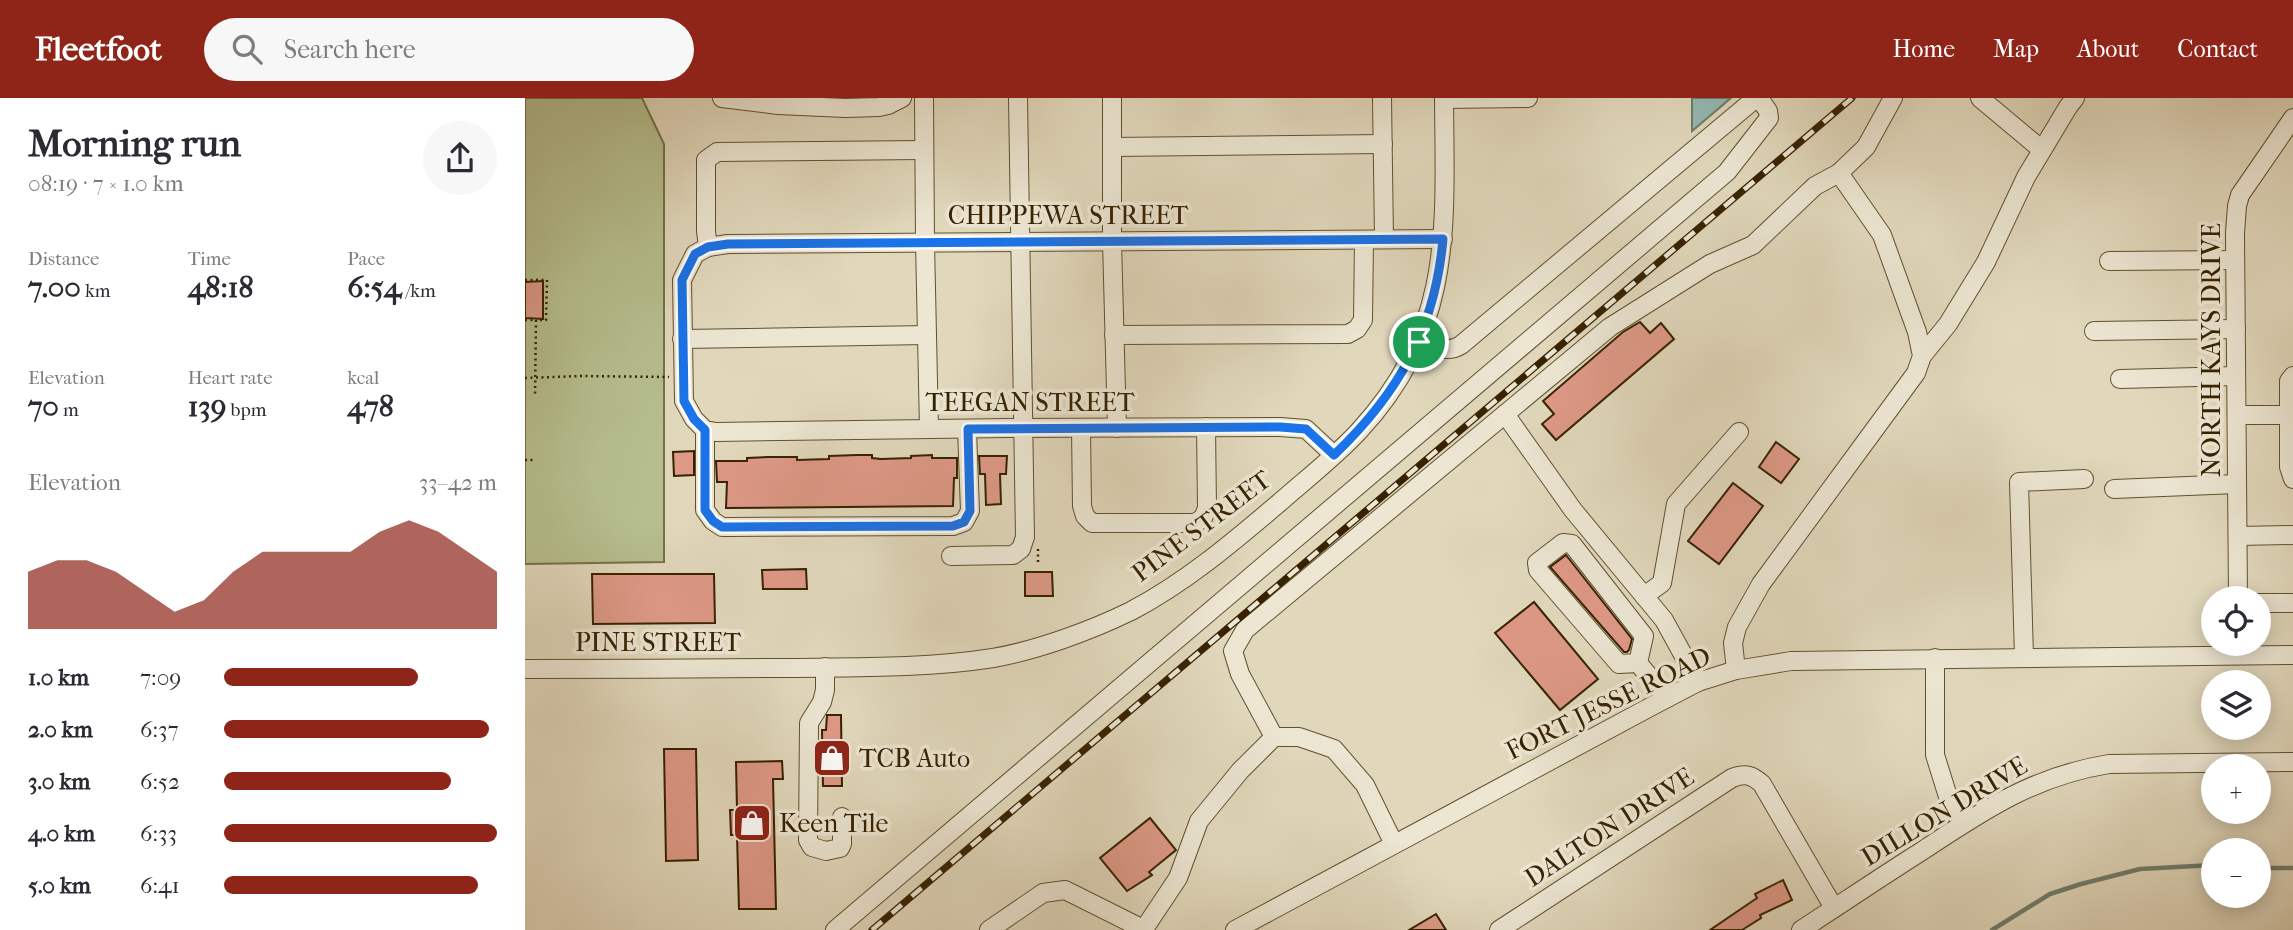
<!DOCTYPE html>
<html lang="en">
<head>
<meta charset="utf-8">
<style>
	:root { --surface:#fff; --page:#f7f7f7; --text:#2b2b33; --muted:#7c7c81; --accent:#8f2418 }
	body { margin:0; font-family:"IM FELL French Canon",serif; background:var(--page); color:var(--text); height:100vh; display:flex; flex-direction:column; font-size:26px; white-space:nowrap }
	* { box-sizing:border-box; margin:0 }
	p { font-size:23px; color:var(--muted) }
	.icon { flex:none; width:38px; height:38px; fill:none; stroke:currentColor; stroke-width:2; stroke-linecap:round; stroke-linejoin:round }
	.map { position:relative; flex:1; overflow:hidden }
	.side { display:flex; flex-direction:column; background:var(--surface); width:525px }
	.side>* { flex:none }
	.controls { position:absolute; left:1676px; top:488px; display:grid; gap:14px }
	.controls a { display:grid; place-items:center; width:70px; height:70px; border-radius:50%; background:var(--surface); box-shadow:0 4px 18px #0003; font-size:35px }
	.pin { position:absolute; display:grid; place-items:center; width:60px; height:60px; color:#fff; margin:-30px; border:4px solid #fff; border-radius:50%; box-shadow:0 2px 7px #0007 }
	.round { display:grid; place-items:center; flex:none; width:74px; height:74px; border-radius:37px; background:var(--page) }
	.headline { display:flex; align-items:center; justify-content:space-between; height:119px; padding:0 28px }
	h1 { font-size:38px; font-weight:700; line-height:52px }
	.stats { display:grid; grid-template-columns:repeat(3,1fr); gap:10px; height:119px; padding:7px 28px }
	.stats div { display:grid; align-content:center }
	.stats b { font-size:30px; font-weight:700 }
	.stats small { font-size:19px; font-weight:400 }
	.stats p { font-size:19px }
	.chart { height:196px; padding:14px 28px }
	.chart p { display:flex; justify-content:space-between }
	.chart svg { width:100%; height:126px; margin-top:7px; fill:var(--accent); opacity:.7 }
	ul { padding:0 28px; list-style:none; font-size:23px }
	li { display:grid; grid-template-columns:112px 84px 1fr; align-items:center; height:52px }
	li i { height:18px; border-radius:9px; background:var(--accent) }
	header { display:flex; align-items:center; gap:42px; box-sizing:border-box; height:98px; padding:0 35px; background:var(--accent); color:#fff }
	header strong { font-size:33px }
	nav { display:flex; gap:38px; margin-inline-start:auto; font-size:24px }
	.search { width:490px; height:63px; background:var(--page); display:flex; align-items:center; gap:18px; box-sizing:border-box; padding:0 24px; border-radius:38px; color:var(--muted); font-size:26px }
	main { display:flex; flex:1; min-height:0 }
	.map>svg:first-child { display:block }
	.green { fill:#b6be8e; stroke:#767047; stroke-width:2 }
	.water { fill:#94b9b4; stroke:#6f7d6c; stroke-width:2 }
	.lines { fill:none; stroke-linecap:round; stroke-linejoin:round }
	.stream { stroke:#6f7d6c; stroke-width:4.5 }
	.building { fill:#de9987; stroke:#372200; stroke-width:2 }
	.minor-casing { stroke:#62502f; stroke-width:20 }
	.path { stroke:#372200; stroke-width:2.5; stroke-dasharray:2 3.5; stroke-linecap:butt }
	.minor { stroke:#ece6d3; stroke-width:18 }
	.rail-casing { stroke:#372200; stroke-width:7 }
	.rail { stroke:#ece6d3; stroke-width:4.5; stroke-dasharray:13; stroke-linecap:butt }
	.route-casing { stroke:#fff; stroke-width:14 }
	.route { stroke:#1a73e8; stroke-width:9 }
	.labels { text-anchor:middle; stroke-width:7; stroke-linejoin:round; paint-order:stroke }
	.street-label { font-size:26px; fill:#372200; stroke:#ece6d3 }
	.poi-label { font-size:26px; fill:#372200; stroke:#ece6d3; text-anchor:start }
</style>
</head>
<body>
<header>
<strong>Fleetfoot</strong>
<div class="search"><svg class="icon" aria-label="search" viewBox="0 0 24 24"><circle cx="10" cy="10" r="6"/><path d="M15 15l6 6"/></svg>Search here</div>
<nav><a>Home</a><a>Map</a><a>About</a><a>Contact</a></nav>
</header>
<main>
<section class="side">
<div class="headline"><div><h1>Morning run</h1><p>08:19 · 7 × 1.0 km</p></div><a class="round"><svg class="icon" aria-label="share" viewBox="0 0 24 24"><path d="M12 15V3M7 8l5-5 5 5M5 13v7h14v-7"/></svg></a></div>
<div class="stats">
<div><p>Distance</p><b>7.00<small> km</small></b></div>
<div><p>Time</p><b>48:18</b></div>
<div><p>Pace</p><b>6:54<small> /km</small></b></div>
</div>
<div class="stats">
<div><p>Elevation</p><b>70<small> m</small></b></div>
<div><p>Heart rate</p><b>139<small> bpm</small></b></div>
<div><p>kcal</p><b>478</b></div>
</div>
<div class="chart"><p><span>Elevation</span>33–42 m</p>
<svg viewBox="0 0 160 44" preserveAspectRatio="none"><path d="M0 44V24L10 20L20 20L30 24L40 31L50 38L60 34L70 24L80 17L90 17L100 17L110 17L120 10L130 6L140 10L150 17L160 24V44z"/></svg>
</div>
<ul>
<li><b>1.0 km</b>7:09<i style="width:71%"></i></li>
<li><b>2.0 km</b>6:37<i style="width:97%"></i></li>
<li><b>3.0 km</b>6:52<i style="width:83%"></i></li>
<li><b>4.0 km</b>6:33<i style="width:100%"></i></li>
<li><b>5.0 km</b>6:41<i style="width:93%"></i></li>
</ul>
</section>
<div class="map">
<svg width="1768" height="832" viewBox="0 0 1768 832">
	<rect width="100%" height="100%" fill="#e1d8bc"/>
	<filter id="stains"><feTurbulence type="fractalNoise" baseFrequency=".00286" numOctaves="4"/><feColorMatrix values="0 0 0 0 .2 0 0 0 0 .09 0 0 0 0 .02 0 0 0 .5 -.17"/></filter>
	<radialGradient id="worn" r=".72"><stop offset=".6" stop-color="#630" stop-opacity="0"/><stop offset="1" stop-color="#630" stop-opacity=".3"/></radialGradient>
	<polygon class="green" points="0,0 117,0 139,46 139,464 0,466"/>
	<polygon class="water" points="1167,0 1206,0 1167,33"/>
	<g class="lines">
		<g class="stream">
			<polyline points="1734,770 1768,770"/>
			<polyline points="1467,832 1525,796 1556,786 1615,771 1689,767"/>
		</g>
	</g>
	<g class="building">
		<polygon points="18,183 18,221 0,220 0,184"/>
		<polygon points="1115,224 1125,235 1136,225 1149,241 1031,342 1017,326 1029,316 1018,303 1098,234"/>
		<polygon points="1251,344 1274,361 1256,385 1234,369"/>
		<polygon points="169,353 169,377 149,378 148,354"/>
		<polygon points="332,357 347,357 347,360 356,361 386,360 386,358 407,357 407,360 432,360 432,380 429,380 428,408 201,410 202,384 192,384 191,363 222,363 222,360 243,359 272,359 272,362 304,361 304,358"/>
		<polygon points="454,358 482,358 481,376 475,376 476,406 461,407 460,376 455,376"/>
		<polygon points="1208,385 1238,408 1194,466 1163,443"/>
		<polygon points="1041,457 1107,541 1104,552 1102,554 1099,554 1025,469"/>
		<polygon points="281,471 282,491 238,491 237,472"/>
		<polygon points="500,474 527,474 528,498 500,498"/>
		<polygon points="67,476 189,476 190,525 68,526"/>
		<polygon points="1009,504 1073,581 1035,612 970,535"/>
		<polygon points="302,617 316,617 317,688 298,688 297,632 301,632"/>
		<polygon points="139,651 171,651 173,762 141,763"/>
		<polygon points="257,663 258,681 248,681 251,811 214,811 212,737 206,737 205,712 212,712 211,664"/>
		<polygon points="625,720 651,752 624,774 627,777 602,793 575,760"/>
		<polygon points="1258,782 1267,802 1235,817 1236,820 1217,832 1185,832 1232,800 1230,796"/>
		<polygon points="911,816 921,832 884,832"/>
	</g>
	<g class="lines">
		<defs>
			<g id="minor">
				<polyline points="197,0 253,7 320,10 354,9 363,7 377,0"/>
				<polyline points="399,0 400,144 404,331"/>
				<polyline points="587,0 587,143 592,330"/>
				<polyline points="857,0 859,140"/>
				<polyline points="1455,0 1517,52"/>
				<polyline points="919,1 1003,0"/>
				<polyline points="588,49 858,46"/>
				<polyline points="1314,75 1341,49 1368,0"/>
				<polyline points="183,149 181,133 181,62 192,54 399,52"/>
				<polyline points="1584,163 1710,162"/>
				<polyline points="1569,233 1711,231"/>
				<polyline points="589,237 823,236 832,231 838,222 839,142"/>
				<polyline points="157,241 402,237"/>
				<path d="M894,244C909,248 922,256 936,247L1231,0"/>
				<polyline points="1397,258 1423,226 1461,164 1501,79 1543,9 1550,0"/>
				<polyline points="1768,278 1764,283 1764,369 1768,381"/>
				<polyline points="1595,281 1711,278"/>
				<polyline points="980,316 1048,412 1139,522 1173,584"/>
				<polyline points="1712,317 1764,317"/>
				<polyline points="556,330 557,408 560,418 567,425 670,425 678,420 682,410 681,329"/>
				<polyline points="180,332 180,412 188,423 197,429 205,429 428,428 439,424 445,413 442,331"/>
				<polyline points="809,357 781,331 755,329 483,330 191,334 180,332 169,321 159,303 157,182 170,156 183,149 203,146 918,141"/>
				<polyline points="1589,391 1712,386"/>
				<polyline points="1713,438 1768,437"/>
				<polyline points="426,458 488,457 496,451 500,439 493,0"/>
				<polyline points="1119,498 1137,485 1151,406 1214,334"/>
				<polyline points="1713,500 1710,135 1712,108 1715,97 1768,20"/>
				<polyline points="1734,505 1768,505"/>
				<polyline points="1499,559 1494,384 1559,381"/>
				<polyline points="1410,560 1410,657 1425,705 1438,726"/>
				<polyline points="1113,565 1119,538 1047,446 1038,445 1012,465 1013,472 1094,566 1113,565 1142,600"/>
				<polyline points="300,569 300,592 297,604 284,625 283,742 287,749 301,753 315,750 317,746 317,719"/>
				<path d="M0,571C84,571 169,571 253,570C325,569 398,571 468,560C513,552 565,533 606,513C660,485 708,444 754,405C781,381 810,359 834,333C929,230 920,130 919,0"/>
				<polyline points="749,639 715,576 708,553 720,532 1085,229 1185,166 1228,147 1290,88 1314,75 1357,137 1392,234 1397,258 1391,275 1236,486 1212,529 1208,545 1211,572"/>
				<polyline points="619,831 653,780 674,723 715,673 749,639 774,639 809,651 840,687 869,746"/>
				<polyline points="310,832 1202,74 1244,20 1243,13 1234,0"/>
				<polyline points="464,832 518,795 540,792 620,832"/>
				<polyline points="710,832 1127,608 1173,584 1211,572 1266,563 1768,557"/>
				<path d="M974,832L1207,680C1221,675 1227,677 1237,686L1309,810"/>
				<path d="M1276,832C1316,806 1356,779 1397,753C1459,712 1509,678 1584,666L1768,664"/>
			</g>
		</defs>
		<use href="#minor" class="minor-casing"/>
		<g class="path">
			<polyline points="0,182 22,182 21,222 11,222"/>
			<polyline points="0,222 11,222 10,299"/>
			<polyline points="0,280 56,278 144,279"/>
			<polyline points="0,362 11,362"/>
			<polyline points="513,451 513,466"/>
		</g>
		<use href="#minor" class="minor"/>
		<defs>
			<polyline id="rail" points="347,832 1327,0"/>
		</defs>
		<use href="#rail" class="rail-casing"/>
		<use href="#rail" class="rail"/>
	</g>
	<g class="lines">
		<defs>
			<path id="route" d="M918,141C910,231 874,295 809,357L781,331L755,329L443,331L445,413L439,424L428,428L205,429H197L188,423L180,412V332L169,321L159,303L157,182L170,156L183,149L203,146Z"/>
		</defs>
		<use href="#route" class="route-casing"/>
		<use href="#route" class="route"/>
	</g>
	<defs>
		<symbol id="shop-square" viewBox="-11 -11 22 22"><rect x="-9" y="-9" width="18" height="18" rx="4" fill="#8f2418" stroke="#ece6d3"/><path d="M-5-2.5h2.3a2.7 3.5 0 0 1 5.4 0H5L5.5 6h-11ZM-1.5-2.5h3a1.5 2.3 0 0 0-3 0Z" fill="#fff"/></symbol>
	</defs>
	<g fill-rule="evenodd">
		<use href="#shop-square" x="285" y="638" width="44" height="44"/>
		<use href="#shop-square" x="205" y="703" width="44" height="44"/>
	</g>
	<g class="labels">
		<g class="street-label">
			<text x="543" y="126">CHIPPEWA STREET</text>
			<text transform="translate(1686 252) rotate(-90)" y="9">NORTH KAYS DRIVE</text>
			<text x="505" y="313">TEEGAN STREET</text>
			<text transform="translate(676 428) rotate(-37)" y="9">PINE STREET</text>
			<text x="133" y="553">PINE STREET</text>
			<text transform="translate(1083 605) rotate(-26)" y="9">FORT JESSE ROAD</text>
			<text transform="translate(1419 713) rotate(-31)" y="9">DILLON DRIVE</text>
			<text transform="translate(1084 729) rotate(-33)" y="9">DALTON DRIVE</text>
		</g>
		<g class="poi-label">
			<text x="334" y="669">TCB Auto</text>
			<text x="254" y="734">Keen Tile</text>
		</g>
	</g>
	<rect width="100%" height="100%" filter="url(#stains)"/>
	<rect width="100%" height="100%" fill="url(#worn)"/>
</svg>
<div class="controls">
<a><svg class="icon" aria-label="locate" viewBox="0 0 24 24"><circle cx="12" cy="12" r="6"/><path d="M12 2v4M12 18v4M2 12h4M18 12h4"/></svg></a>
<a><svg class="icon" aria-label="layers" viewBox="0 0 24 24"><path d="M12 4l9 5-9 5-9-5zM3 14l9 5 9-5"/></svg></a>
<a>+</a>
<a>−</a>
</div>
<div class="pin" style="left:894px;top:244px;background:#1e9e55"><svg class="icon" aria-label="arrive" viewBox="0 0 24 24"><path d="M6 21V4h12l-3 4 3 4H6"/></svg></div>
</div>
</main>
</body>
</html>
